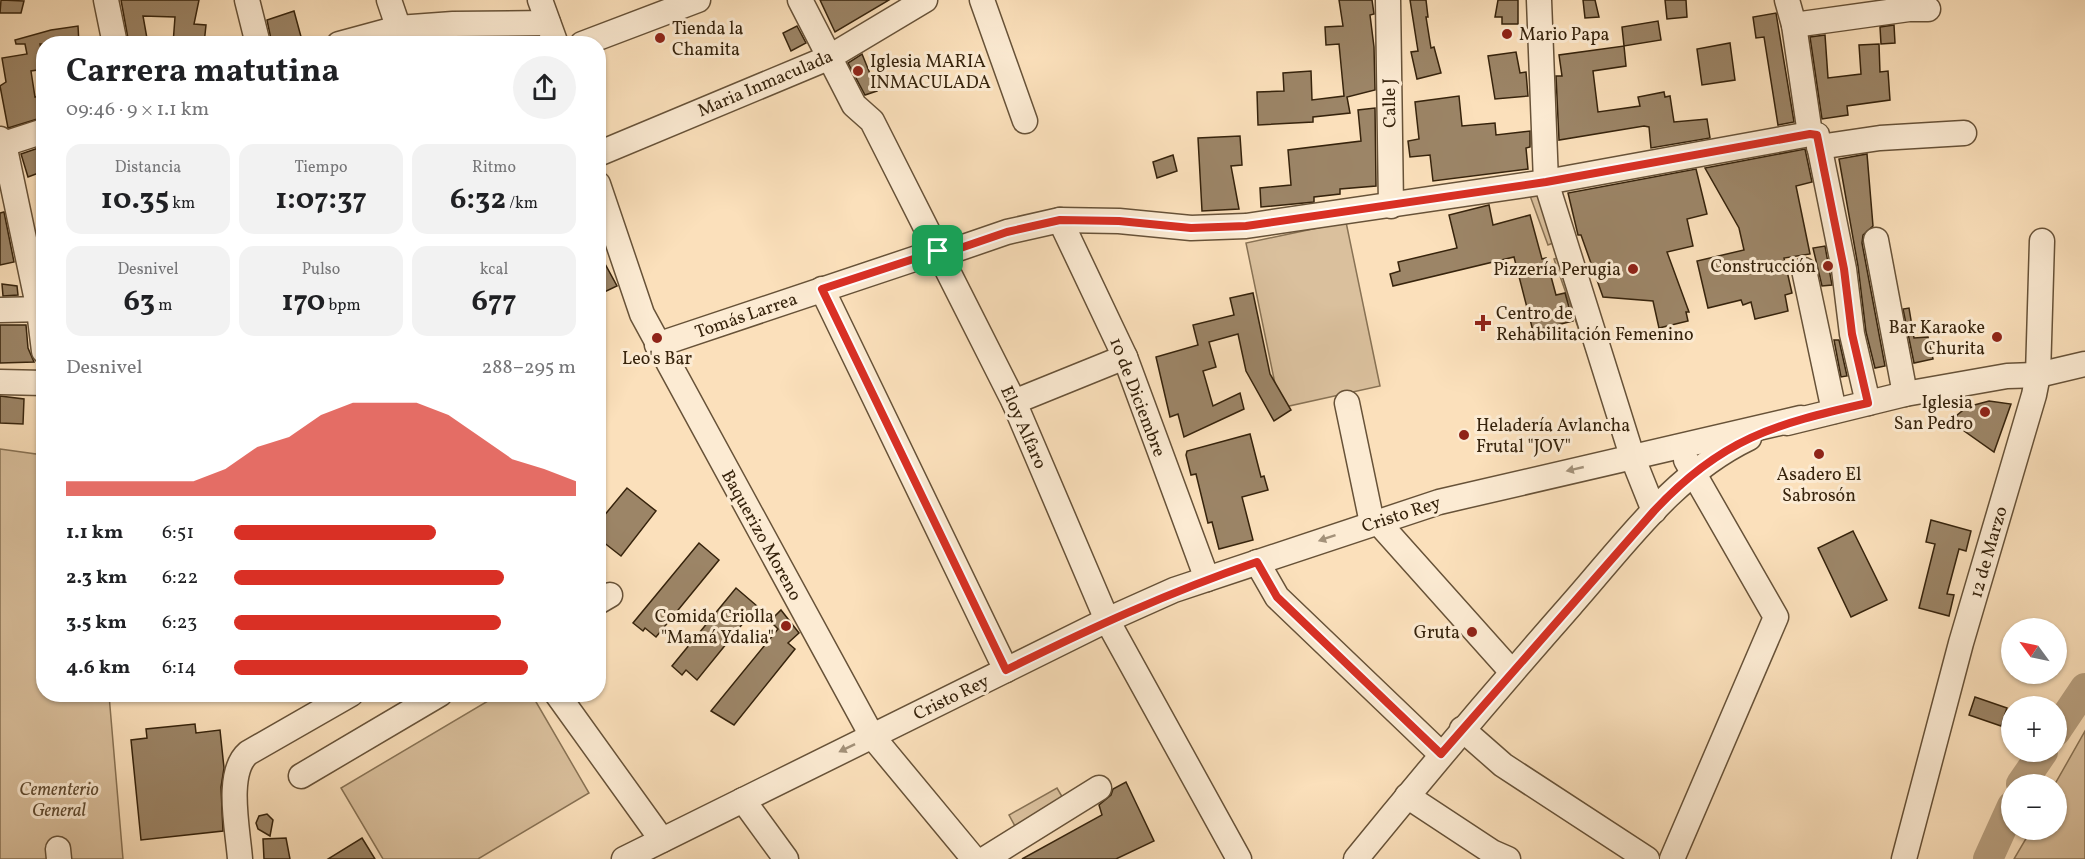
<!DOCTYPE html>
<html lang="es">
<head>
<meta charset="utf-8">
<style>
	:root { --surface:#fff; --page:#f2f2f2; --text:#202124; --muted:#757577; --accent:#d93025 }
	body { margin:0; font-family:Vollkorn,serif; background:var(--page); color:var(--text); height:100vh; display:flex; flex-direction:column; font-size:22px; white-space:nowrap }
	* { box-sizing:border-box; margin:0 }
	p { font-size:20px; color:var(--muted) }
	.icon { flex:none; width:33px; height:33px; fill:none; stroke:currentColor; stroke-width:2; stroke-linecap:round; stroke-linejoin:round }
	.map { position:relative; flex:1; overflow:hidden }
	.details { position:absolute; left:36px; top:36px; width:570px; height:666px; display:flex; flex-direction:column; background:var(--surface); border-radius:24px; box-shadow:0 2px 4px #0004 }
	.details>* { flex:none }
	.needle { width:39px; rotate:303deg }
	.controls { position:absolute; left:2001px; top:618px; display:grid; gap:12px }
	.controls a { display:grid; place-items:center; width:66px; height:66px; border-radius:50%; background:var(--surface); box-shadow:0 2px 4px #0004; font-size:30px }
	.pin { position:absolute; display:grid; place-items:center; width:51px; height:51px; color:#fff; margin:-26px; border-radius:12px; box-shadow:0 3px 9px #0006 }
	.round { display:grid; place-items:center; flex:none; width:63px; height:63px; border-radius:32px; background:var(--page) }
	.summary { display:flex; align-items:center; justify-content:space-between; height:102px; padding:0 30px }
	h1 { font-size:33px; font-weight:700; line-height:45px }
	.stats { display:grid; grid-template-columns:repeat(3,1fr); gap:9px; height:102px; padding:6px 30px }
	.stats div { display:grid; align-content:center; border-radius:15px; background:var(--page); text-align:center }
	.stats b { font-size:30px; font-weight:700 }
	.stats small { font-size:16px; font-weight:400 }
	.stats p { font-size:16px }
	.chart { height:168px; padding:12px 30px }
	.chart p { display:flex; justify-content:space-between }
	.chart svg { width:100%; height:108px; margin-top:6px; fill:var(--accent); opacity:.7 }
	ul { padding:0 30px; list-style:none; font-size:20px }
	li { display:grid; grid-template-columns:96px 72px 1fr; align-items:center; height:45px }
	li i { height:15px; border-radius:8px; background:var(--accent) }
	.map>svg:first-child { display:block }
	.green { fill:#dac09d; stroke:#887254; stroke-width:1.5 }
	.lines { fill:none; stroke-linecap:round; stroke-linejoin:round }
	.river { stroke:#b8a080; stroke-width:30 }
	.building { fill:#9c8567; stroke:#36230c; stroke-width:1.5 }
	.minor-casing { stroke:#675238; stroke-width:27 }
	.minor { stroke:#fcebd3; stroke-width:24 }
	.oneway { fill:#a39179 }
	.route-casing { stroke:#fff; stroke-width:12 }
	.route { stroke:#d93025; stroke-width:8 }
	.poi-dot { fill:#8f2418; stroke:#fcebd3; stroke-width:2 }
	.labels { text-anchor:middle; stroke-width:6; stroke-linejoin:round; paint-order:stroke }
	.poi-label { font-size:18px; fill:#36230c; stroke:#fcebd3; text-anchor:end }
	.street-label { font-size:18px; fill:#36230c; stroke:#fcebd3 }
	.park-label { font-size:18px; font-style:italic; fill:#5f4a30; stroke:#fcebd3 }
</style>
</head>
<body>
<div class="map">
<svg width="2085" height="859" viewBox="0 0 2085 859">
	<rect width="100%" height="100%" fill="#fbe0bb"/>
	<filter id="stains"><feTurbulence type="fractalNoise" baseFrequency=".00333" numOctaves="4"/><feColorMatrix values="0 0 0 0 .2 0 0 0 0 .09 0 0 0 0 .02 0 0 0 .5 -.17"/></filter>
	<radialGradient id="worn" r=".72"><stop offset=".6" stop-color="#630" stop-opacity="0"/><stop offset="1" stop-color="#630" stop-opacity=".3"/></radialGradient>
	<g class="green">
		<polygon points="1540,192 1553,243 1548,245 1529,193"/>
		<polygon points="1346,222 1380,386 1280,408 1246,243"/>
		<polygon points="1558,258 1588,356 1554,259"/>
		<polygon points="0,449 43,455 44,694 109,695 123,859 0,859"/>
		<polygon points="532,695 589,793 478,859 383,859 341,788 498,695"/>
		<polygon points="2085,731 2085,859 2014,859 2031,830 2056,830 2055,784"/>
		<polygon points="1057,788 1071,812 1022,839 1009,815"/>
	</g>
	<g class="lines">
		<g class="river">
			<polyline points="2056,731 2085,688"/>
			<polyline points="2021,784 2043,752"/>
			<polyline points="1988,859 2012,806"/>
		</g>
	</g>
	<g class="building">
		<polygon points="1,0 24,1 21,13 0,13"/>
		<polygon points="121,0 199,0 194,24 206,25 204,44 173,44 175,17 143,16 148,44 129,44"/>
		<polygon points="820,0 889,0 835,32"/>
		<polygon points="1339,0 1372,0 1374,14 1370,15 1374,47 1375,90 1347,97 1350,113 1313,117 1313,122 1258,125 1257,92 1284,91 1283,73 1311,71 1312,100 1344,96 1339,44 1326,45 1325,27 1343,26"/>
		<polygon points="1410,0 1426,0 1428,17 1426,17 1431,48 1434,47 1441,73 1417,79 1411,52 1418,51"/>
		<polygon points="1498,0 1518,0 1518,24 1502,24 1502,17 1495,17"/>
		<polygon points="1583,0 1595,0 1599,17 1585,18"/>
		<polygon points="1665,0 1686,0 1687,17 1667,19"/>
		<polygon points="294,11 303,44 272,44 267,20"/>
		<polygon points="1776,13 1794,122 1778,125 1764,37 1756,38 1753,17"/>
		<polygon points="1658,21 1661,40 1624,46 1622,27"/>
		<polygon points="1894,25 1895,43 1881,44 1880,27"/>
		<polygon points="78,26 79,44 40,44 44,69 31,71 35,97 44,95 44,117 8,128 0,86 6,82 2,58 27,54 25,44 16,44 15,40 51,30"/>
		<polygon points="797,26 806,43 791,51 783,33"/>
		<polygon points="1825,35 1828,78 1861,74 1859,45 1879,44 1880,72 1888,71 1890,100 1847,106 1848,115 1822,119 1810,37"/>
		<polygon points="1730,43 1735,80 1702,85 1697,49"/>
		<polygon points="1624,46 1626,66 1593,71 1598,112 1640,106 1638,97 1664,92 1665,97 1670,96 1674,122 1707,119 1710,138 1651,148 1649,127 1644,126 1559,140 1556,76 1562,76 1559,55"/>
		<polygon points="1516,52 1520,73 1526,72 1528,96 1495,99 1488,56"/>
		<polygon points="862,54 877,91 865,95 848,63"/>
		<polygon points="1459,96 1462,126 1495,123 1496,135 1530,131 1530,147 1526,148 1528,169 1433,181 1430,155 1410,157 1408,141 1419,139 1415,102"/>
		<polygon points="1375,108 1376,186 1340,189 1340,194 1314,197 1314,202 1261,207 1260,188 1291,185 1288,150 1361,141 1358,110"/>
		<polygon points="1240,136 1242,165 1231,166 1239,209 1202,211 1198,138"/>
		<polygon points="44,146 44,171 28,177 21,154"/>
		<polygon points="1805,149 1812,182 1796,186 1810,254 1784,258 1792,293 1785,295 1788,311 1755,319 1751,302 1743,305 1741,300 1708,308 1697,261 1744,250 1739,228 1705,168"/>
		<polygon points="1867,154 1873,226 1863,235 1862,243 1885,366 1875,368 1866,332 1858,266 1839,159"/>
		<polygon points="1173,155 1177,171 1157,178 1153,162"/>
		<polygon points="1696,169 1707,214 1687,219 1693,246 1667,252 1689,312 1686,312 1688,321 1659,328 1653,301 1603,297 1581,235 1578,235 1568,193"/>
		<polygon points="1489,205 1493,225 1530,215 1542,259 1546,258 1556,295 1565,293 1573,321 1533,331 1514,257 1393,286 1390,274 1400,271 1398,262 1457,248 1449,215"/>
		<polygon points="4,212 14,262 0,265 0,213"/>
		<polygon points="1825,246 1832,285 1822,286 1813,248"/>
		<polygon points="598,251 617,286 598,295"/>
		<polygon points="2,284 17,286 18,295 3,296"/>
		<polygon points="1253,293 1270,374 1291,410 1274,421 1246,371 1238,334 1209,342 1216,367 1203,371 1213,406 1240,393 1244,409 1184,437 1178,414 1170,417 1156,357 1198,345 1193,325 1234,315 1230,298"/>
		<polygon points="1909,308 1914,338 1928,337 1933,359 1914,363 1903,309"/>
		<polygon points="0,325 26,325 28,348 34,362 0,363"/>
		<polygon points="1834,340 1839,340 1847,376 1841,377"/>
		<polygon points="0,396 24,399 23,424 0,423"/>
		<polygon points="1989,401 2011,404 1994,452 1950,421 1967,407"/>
		<polygon points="1250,434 1261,477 1264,476 1268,490 1242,497 1253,540 1219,549 1212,522 1208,523 1196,474 1191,475 1186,455 1187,451"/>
		<polygon points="627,488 656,511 621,556 598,538 598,523"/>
		<polygon points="1931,520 1971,531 1966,551 1959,549 1947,594 1954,595 1949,616 1919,608 1935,544 1926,542"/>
		<polygon points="1853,531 1887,600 1851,617 1818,548"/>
		<polygon points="699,543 719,560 656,637 645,628 643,631 633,623"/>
		<polygon points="736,588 757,606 697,680 686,670 682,675 672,666"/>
		<polygon points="781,610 799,633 788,643 795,649 734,725 711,711 778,629 770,621"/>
		<polygon points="1975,697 2007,708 2001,726 1969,715"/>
		<polygon points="195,724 196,733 220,730 224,768 221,787 223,831 141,840 131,740 147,738 146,729"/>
		<polygon points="1126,782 1154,841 1116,859 1022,859 1102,815 1099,805 1111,795 1113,789"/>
		<polygon points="267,814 273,820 270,836 258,829 256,823 259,816"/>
		<polygon points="286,838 290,859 264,859 263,839"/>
		<polygon points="362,838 375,859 328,859"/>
	</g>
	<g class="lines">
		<defs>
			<g id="minor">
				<polyline points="106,0 115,44"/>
				<polyline points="247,0 258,44"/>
				<polyline points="389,0 403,41"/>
				<polyline points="540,0 556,44"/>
				<polyline points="800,0 854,105 872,121 1014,402 1107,620 1239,859"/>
				<polyline points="982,0 1025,121"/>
				<polyline points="1388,0 1391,206"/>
				<polyline points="1539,0 1546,182 1632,456 1654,511"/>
				<polyline points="1787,0 1794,25 1810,134"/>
				<polyline points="1794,25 1909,9 1928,9"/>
				<polyline points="339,44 398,28 453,24 548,23"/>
				<polyline points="582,44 698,0"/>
				<polyline points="1810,134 1817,135 1844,269 1852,334 1868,403"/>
				<polyline points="0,139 4,144 39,310 44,351"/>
				<polyline points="4,144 44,131"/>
				<polyline points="1819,147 1880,138 1964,133"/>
				<polyline points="598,154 828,58 925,0"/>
				<polyline points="598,184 642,314 872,736 974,859"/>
				<polyline points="1060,220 1125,357 1207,579"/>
				<polyline points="1876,240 1905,394"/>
				<polyline points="940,255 1007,232 1060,220 1119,221 1191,228 1246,226 1546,182 1810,134"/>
				<polyline points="1804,270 1834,411"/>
				<polyline points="822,289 1006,670"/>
				<polyline points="0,310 44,309"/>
				<polyline points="657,345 938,251"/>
				<polyline points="0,382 44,383"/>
				<polyline points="1014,402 1125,357"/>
				<polyline points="1347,403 1372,523"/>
				<polyline points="1787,423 1905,394 2007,376 2038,375 2085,364"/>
				<polyline points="1377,521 1512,672"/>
				<polyline points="1257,562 1277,597 1441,754"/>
				<polyline points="598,602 610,595"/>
				<polyline points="557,694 662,840"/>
				<polyline points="1462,729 1503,765 1647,859"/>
				<polyline points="301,776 440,694"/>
				<polyline points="1407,796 1492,852 1508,859"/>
				<polyline points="743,800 786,859"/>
				<polyline points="58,849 59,859"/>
				<path d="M240,859C238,830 225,773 248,753L351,694"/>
				<polyline points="624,859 1107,620 1174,590 1439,502 1801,418"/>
				<polyline points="985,859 1099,788"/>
				<path d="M1356,859C1426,773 1498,688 1571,605C1625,544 1674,474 1749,438"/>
				<polyline points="1672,859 1776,617 1686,460"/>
				<polyline points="1904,859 1961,643 2034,395 2038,375 2042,241"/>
			</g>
		</defs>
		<use href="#minor" class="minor-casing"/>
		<use href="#minor" class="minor"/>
	</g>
	<defs><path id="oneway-solid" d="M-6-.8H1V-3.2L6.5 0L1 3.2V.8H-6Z" transform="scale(1.5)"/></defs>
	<g class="oneway">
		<use href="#oneway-solid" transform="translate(1575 469) rotate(167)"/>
		<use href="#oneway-solid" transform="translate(1327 538) rotate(161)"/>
		<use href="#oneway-solid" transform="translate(847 748) rotate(154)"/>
	</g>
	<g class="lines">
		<defs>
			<path id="route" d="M1810,134L1817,135L1844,269L1852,334L1868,403C1774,424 1721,439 1654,511L1441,754L1277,597L1257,562C1169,592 1089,629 1006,670L822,289L938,251L940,255L1007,232L1060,220L1119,221L1191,228L1246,226L1546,182Z"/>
		</defs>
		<use href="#route" class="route-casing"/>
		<use href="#route" class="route"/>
	</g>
	<g class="poi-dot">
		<circle cx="1507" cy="34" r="6"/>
		<circle cx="660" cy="38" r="6"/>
		<circle cx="858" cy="71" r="6"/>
		<circle cx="1828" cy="266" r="6"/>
		<circle cx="1633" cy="269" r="6"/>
		<path d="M1480 314h6v6h6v6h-6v6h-6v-6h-6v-6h6z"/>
		<circle cx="1997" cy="337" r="6"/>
		<circle cx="657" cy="338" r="6"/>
		<circle cx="1985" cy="412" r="6"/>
		<circle cx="1464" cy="435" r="6"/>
		<circle cx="1819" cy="454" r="6"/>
		<circle cx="786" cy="626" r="6"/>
		<circle cx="1472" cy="632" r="6"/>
	</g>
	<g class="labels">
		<g class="poi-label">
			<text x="672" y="34" text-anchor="start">Tienda la<tspan x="672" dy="21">Chamita</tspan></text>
			<text x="1519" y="40" text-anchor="start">Mario Papa</text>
			<text x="870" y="67" text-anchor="start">Iglesia MARIA<tspan x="870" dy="21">INMACULADA</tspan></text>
			<text x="1816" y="272">Construcción</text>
			<text x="1621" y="275">Pizzería Perugia</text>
			<text x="1496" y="319" text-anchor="start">Centro de<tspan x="1496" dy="21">Rehabilitación Femenino</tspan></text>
			<text x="1985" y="333">Bar Karaoke<tspan x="1985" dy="21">Churita</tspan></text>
			<text x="657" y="364" text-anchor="middle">Leo's Bar</text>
			<text x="1973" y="408">Iglesia<tspan x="1973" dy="21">San Pedro</tspan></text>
			<text x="1476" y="431" text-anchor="start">Heladería Avlancha<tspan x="1476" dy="21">Frutal "JOV"</tspan></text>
			<text x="1819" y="480" text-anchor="middle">Asadero El<tspan x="1819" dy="21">Sabrosón</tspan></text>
			<text x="774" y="622">Comida Criolla<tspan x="774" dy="21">"Mamá Ydalia"</tspan></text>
			<text x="1460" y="638">Gruta</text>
		</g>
		<g class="street-label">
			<text transform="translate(765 83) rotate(-23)" y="6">Maria Inmaculada</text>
			<text transform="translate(1389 103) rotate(-91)" y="6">Calle J</text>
			<text transform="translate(746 315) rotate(-19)" y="6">Tomás Larrea</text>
			<text transform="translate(1138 397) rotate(69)" y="6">10 de Diciembre</text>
			<text transform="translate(1024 427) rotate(66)" y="6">Eloy Alfaro</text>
			<text transform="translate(1401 514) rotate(-18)" y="6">Cristo Rey</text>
			<text transform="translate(762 535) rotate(61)" y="6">Baquerizo Moreno</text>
			<text transform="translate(1988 552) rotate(-74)" y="6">12 de Marzo</text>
			<text transform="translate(951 697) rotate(-26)" y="6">Cristo Rey</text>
		</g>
		<g class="park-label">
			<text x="59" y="795">Cementerio<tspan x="59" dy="21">General</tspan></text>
		</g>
	</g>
	<rect width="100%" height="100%" filter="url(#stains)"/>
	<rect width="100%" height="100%" fill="url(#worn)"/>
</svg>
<div class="controls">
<a><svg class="needle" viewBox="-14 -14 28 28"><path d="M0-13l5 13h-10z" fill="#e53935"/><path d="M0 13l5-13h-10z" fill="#757577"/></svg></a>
<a>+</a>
<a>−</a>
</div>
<div class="pin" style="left:938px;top:251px;background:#1e9e55"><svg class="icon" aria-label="arrive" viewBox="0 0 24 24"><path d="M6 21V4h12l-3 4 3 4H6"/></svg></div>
<section class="details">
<div class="summary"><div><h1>Carrera matutina</h1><p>09:46 · 9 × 1.1 km</p></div><a class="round"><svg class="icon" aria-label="share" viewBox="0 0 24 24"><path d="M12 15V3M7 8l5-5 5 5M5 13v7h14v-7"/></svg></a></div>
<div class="stats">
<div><p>Distancia</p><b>10.35<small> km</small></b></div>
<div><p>Tiempo</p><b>1:07:37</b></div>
<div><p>Ritmo</p><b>6:32<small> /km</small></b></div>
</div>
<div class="stats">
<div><p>Desnivel</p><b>63<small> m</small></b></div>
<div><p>Pulso</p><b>170<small> bpm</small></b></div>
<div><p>kcal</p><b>677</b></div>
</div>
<div class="chart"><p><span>Desnivel</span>288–295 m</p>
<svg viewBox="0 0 160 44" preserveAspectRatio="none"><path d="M0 44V38L10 38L20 38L30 38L40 38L50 33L60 24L70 20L80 11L90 6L100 6L110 6L120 11L130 20L140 29L150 33L160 38V44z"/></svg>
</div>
<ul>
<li><b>1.1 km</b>6:51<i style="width:59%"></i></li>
<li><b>2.3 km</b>6:22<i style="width:79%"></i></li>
<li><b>3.5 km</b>6:23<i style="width:78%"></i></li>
<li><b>4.6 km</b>6:14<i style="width:86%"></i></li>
</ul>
</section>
</div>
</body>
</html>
